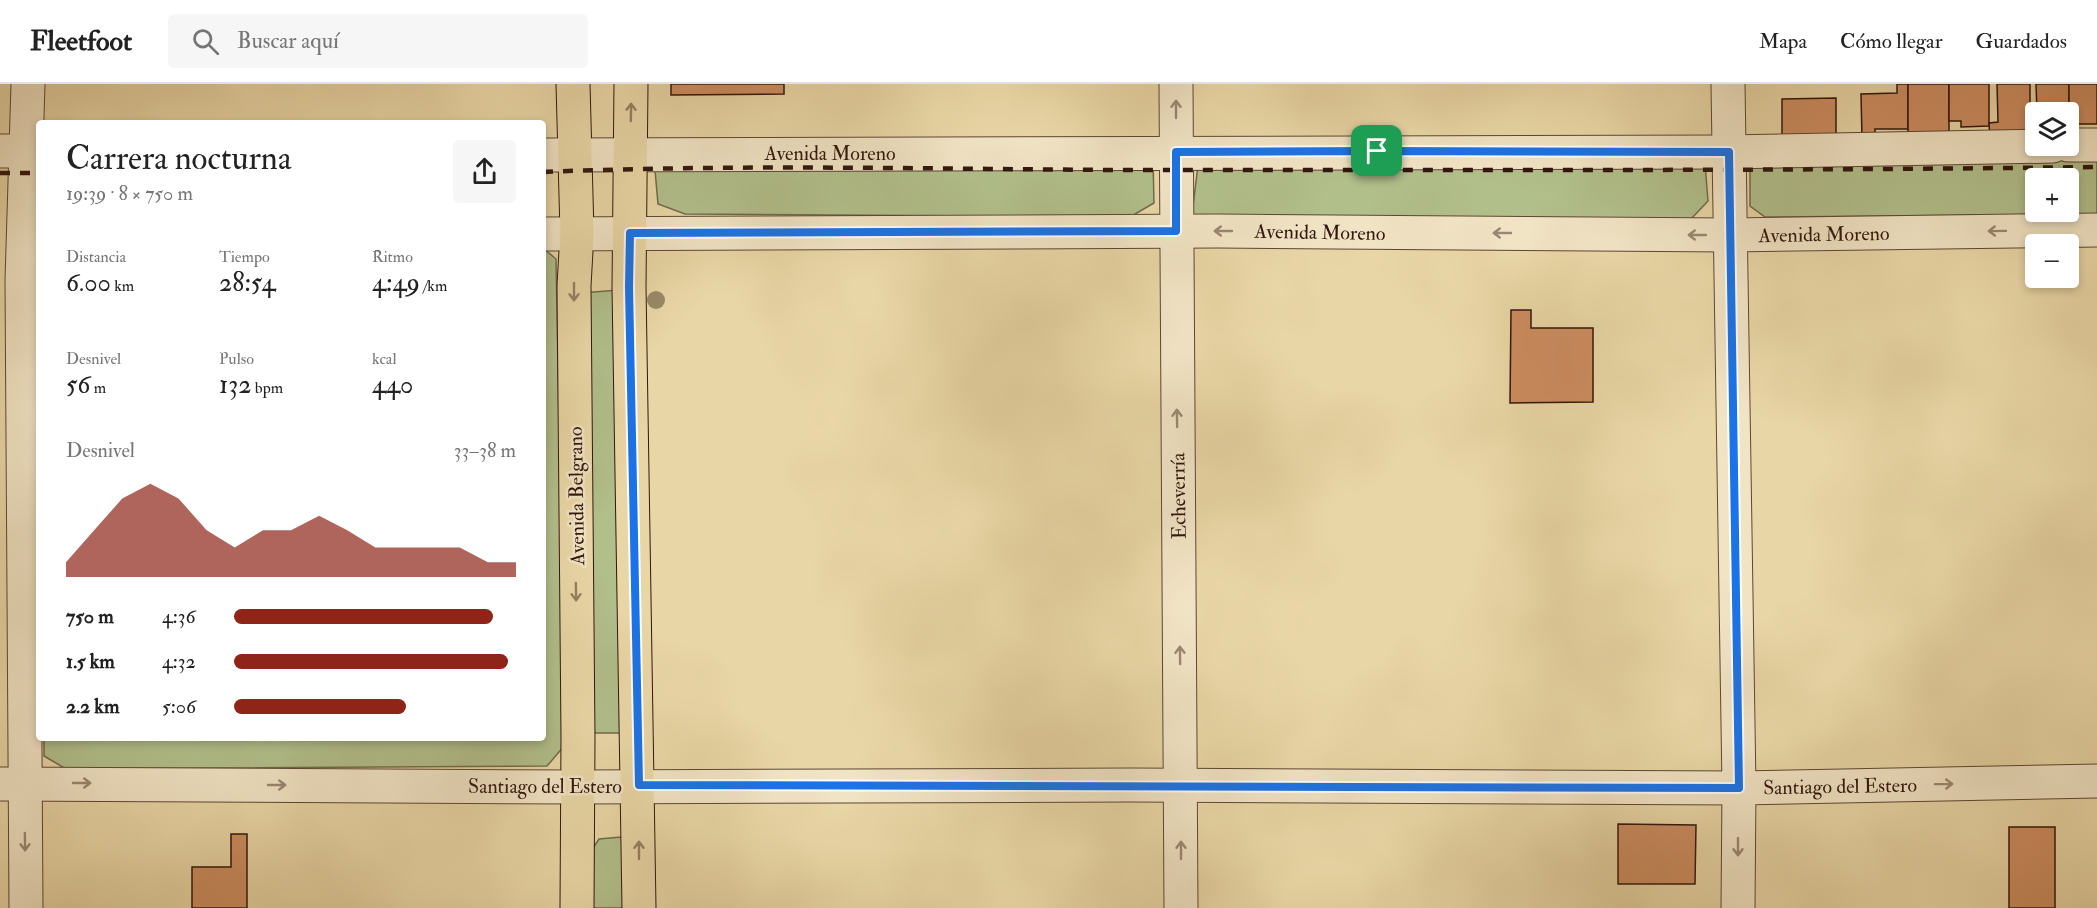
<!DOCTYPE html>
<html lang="es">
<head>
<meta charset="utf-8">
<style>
	:root { --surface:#fff; --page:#f6f6f6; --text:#222; --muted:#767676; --line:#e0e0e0; --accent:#8f2418 }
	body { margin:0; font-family:"IM FELL Double Pica",serif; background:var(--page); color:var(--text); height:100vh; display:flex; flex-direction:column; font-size:22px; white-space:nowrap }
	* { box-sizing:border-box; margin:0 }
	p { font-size:20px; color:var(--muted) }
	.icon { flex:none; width:33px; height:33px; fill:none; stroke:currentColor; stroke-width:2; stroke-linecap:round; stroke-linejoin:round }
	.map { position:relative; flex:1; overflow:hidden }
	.panel { position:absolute; left:36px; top:36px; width:510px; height:621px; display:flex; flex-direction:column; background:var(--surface); border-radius:6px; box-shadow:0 3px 9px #0003 }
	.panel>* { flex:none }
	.fabs { position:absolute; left:2025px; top:18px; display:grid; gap:12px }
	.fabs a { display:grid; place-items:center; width:54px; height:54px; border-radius:6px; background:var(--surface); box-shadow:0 3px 9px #0003; font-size:30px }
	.pin { position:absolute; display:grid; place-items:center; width:51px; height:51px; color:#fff; margin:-26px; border-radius:12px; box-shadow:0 3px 9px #0006 }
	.round { display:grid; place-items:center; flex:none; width:63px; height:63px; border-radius:6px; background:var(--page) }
	.summary { display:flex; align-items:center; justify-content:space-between; height:102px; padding:0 30px }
	h1 { font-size:33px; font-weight:600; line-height:45px }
	.figures { display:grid; grid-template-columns:repeat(3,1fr); gap:9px; height:102px; padding:6px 30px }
	.figures div { display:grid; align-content:center }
	.figures b { font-size:26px; font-weight:600 }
	.figures small { font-size:16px; font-weight:400 }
	.figures p { font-size:16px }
	.chart { height:168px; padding:12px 30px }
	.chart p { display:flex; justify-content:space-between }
	.chart svg { width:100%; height:108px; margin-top:6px; fill:var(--accent); opacity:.7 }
	ul { padding:0 30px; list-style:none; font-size:20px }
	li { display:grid; grid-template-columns:96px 72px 1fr; align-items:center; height:45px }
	li i { height:15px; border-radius:8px; background:var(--accent) }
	header { display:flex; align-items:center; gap:36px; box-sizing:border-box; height:84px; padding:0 30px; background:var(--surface); border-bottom:2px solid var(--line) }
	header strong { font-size:28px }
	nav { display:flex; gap:33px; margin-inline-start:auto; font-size:21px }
	.search { width:420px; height:54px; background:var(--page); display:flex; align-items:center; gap:15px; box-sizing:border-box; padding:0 21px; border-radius:6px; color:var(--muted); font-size:22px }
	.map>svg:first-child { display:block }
	.green { fill:#b1bf8b; stroke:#706a4c; stroke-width:1.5; fill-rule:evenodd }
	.building { fill:#cc8d60; stroke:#30160d; stroke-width:1.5 }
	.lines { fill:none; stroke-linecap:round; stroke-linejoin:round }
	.minor-casing { stroke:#5e4633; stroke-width:35 }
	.major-casing { stroke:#30160d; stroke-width:35 }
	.minor { stroke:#f1e4c5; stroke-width:33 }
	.major { stroke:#e9d6a6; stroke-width:33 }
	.rail { stroke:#30160d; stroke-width:4.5; stroke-dasharray:10 10; stroke-linecap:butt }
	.tree { fill:#998867 }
	.oneway { stroke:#9a8772 }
	.oneway2 { stroke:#968061 }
	.route-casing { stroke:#fff; stroke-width:12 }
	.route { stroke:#1a73e8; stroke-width:8 }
	.labels { text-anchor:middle; stroke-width:5; stroke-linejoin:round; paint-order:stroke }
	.street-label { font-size:20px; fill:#30160d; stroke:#f1e4c5 }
</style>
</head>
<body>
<header>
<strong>Fleetfoot</strong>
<div class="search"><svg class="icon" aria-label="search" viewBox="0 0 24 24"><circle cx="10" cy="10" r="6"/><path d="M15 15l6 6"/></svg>Buscar aquí</div>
<nav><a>Mapa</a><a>Cómo llegar</a><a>Guardados</a></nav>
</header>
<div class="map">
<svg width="2097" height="824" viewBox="0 0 2097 824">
	<rect width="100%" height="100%" fill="#e9d6a6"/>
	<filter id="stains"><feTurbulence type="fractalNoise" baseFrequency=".00333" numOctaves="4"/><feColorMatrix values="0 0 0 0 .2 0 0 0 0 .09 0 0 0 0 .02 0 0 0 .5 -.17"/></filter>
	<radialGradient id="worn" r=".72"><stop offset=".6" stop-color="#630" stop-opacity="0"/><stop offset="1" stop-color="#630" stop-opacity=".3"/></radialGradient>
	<g class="green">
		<polygon points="654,75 1153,76 1154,119 1130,133 685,130 658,120"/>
		<path d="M2097,75V130L1765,133L1750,122V81ZM2036,94H2068V128H2036Z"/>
		<polygon points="1705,80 1708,117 1691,135 1192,131 1198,81"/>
		<polygon points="543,164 556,175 565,661 547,682 66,685 44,672 44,654 543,654"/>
		<polygon points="618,206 624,649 591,649 582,209"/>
		<polygon points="621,753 625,766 625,824 591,824 591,767 599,755"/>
	</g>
	<g class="building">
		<polygon points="671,0 784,0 784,10 671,11"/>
		<polygon points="1897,0 1908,0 1908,45 1875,45 1875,54 1862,54 1861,10 1897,9"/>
		<polygon points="1908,0 1949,0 1949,53 1908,54"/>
		<polygon points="1949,0 1989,0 1989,42 1961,43 1961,37 1949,37"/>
		<polygon points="1997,0 2030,0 2030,55 1990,55 1989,39 1998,38"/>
		<polygon points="2036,0 2069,0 2069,40 2068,28 2037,28"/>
		<rect x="2069" y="0" width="28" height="40"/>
		<polygon points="1836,14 1836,53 1782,54 1782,15"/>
		<polygon points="1511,226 1531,226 1531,244 1593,244 1593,318 1510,319"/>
		<polygon points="1618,740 1696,741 1695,800 1618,800"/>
		<rect x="2009" y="743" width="46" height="81"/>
		<polygon points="231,750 247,750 247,824 192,824 192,783 231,783"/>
	</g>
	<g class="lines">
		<defs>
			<g id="minor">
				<polyline points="1176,0 1181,824"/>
				<polyline points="1728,0 1739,704 1738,824"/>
				<polyline points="2068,61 2097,61"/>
				<polyline points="0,67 39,67"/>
				<polyline points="543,71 1729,68 2053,62"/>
				<polyline points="543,150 1218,147 1729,151 2097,146"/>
				<polyline points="0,700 578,703 1131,701 1739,704 2097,697"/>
				<polyline points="26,824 22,196 28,0"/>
			</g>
			<g id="major">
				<polyline points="573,0 577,149 574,202 578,653 577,824"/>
				<polyline points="631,0 629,203 639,824"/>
			</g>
		</defs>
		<use href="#minor" class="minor-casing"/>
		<use href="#major" class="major-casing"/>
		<use href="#minor" class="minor"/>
		<use href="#major" class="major"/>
		<g class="rail">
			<path d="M543,88C735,80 928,85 1121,86C1446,86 1772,87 2097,83"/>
			<polyline points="0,89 39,89"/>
		</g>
	</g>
	<circle class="tree" cx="656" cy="216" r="9"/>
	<defs><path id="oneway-shaft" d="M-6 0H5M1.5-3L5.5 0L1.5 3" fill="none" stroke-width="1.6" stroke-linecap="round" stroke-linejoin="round" transform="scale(1.5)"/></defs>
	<g class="oneway">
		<use href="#oneway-shaft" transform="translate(1176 25) rotate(-90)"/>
		<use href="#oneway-shaft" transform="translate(1223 147) rotate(-180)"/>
		<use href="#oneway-shaft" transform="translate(1997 147) rotate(179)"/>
		<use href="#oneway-shaft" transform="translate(1502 149) rotate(-180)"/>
		<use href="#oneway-shaft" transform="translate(1697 151) rotate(-180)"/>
		<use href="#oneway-shaft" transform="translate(1177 334) rotate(-91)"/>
		<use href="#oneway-shaft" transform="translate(1180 571) rotate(-91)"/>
		<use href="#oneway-shaft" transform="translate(82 699)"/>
		<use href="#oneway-shaft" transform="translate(1944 700) rotate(-1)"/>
		<use href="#oneway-shaft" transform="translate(277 701)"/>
		<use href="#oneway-shaft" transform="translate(25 758) rotate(89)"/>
		<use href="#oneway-shaft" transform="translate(1738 763) rotate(90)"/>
		<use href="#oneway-shaft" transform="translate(1181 766) rotate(-90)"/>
	</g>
	<g class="oneway2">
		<use href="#oneway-shaft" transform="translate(631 28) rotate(-89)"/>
		<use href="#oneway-shaft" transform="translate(574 208) rotate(90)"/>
		<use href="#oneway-shaft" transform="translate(576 508) rotate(89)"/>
		<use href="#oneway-shaft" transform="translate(639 766) rotate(-90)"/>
	</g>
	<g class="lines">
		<defs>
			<polygon id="route" points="1377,67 1729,68 1739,704 639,701 629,203 630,149 1176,147 1176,68"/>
		</defs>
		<use href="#route" class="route-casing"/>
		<use href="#route" class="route"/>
	</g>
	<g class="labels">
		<g class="street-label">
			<text x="830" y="76">Avenida Moreno</text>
			<text transform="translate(1320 148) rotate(1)" y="7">Avenida Moreno</text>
			<text transform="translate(1824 150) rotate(-1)" y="7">Avenida Moreno</text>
			<text transform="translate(576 412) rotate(-91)" y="7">Avenida Belgrano</text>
			<text transform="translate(1178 412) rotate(-91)" y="7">Echeverría</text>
			<text x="545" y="709">Santiago del Estero</text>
			<text transform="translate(1840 702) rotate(-1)" y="7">Santiago del Estero</text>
		</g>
	</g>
	<rect width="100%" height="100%" filter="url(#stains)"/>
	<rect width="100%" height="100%" fill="url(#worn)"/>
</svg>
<div class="fabs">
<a><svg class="icon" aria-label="layers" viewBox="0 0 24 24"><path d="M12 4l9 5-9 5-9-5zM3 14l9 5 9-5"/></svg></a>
<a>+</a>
<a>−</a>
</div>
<div class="pin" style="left:1377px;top:67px;background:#1e9e55"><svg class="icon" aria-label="arrive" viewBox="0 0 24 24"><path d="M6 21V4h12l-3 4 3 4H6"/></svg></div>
<section class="panel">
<div class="summary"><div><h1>Carrera nocturna</h1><p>19:39 · 8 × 750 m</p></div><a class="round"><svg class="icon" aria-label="share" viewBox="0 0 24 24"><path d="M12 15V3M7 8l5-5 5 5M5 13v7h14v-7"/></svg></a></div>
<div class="figures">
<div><p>Distancia</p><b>6.00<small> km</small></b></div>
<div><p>Tiempo</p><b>28:54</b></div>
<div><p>Ritmo</p><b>4:49<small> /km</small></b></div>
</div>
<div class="figures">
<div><p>Desnivel</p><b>56<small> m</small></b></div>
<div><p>Pulso</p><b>132<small> bpm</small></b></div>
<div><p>kcal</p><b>440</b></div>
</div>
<div class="chart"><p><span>Desnivel</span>33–38 m</p>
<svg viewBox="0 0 160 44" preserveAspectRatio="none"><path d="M0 44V38L10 25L20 12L30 6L40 12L50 25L60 32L70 25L80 25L90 19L100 25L110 32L120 32L130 32L140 32L150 38L160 38V44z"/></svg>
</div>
<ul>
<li><b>750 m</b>4:36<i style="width:92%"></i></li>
<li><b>1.5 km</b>4:32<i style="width:97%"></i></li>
<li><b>2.2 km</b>5:06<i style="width:61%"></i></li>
</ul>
</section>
</div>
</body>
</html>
